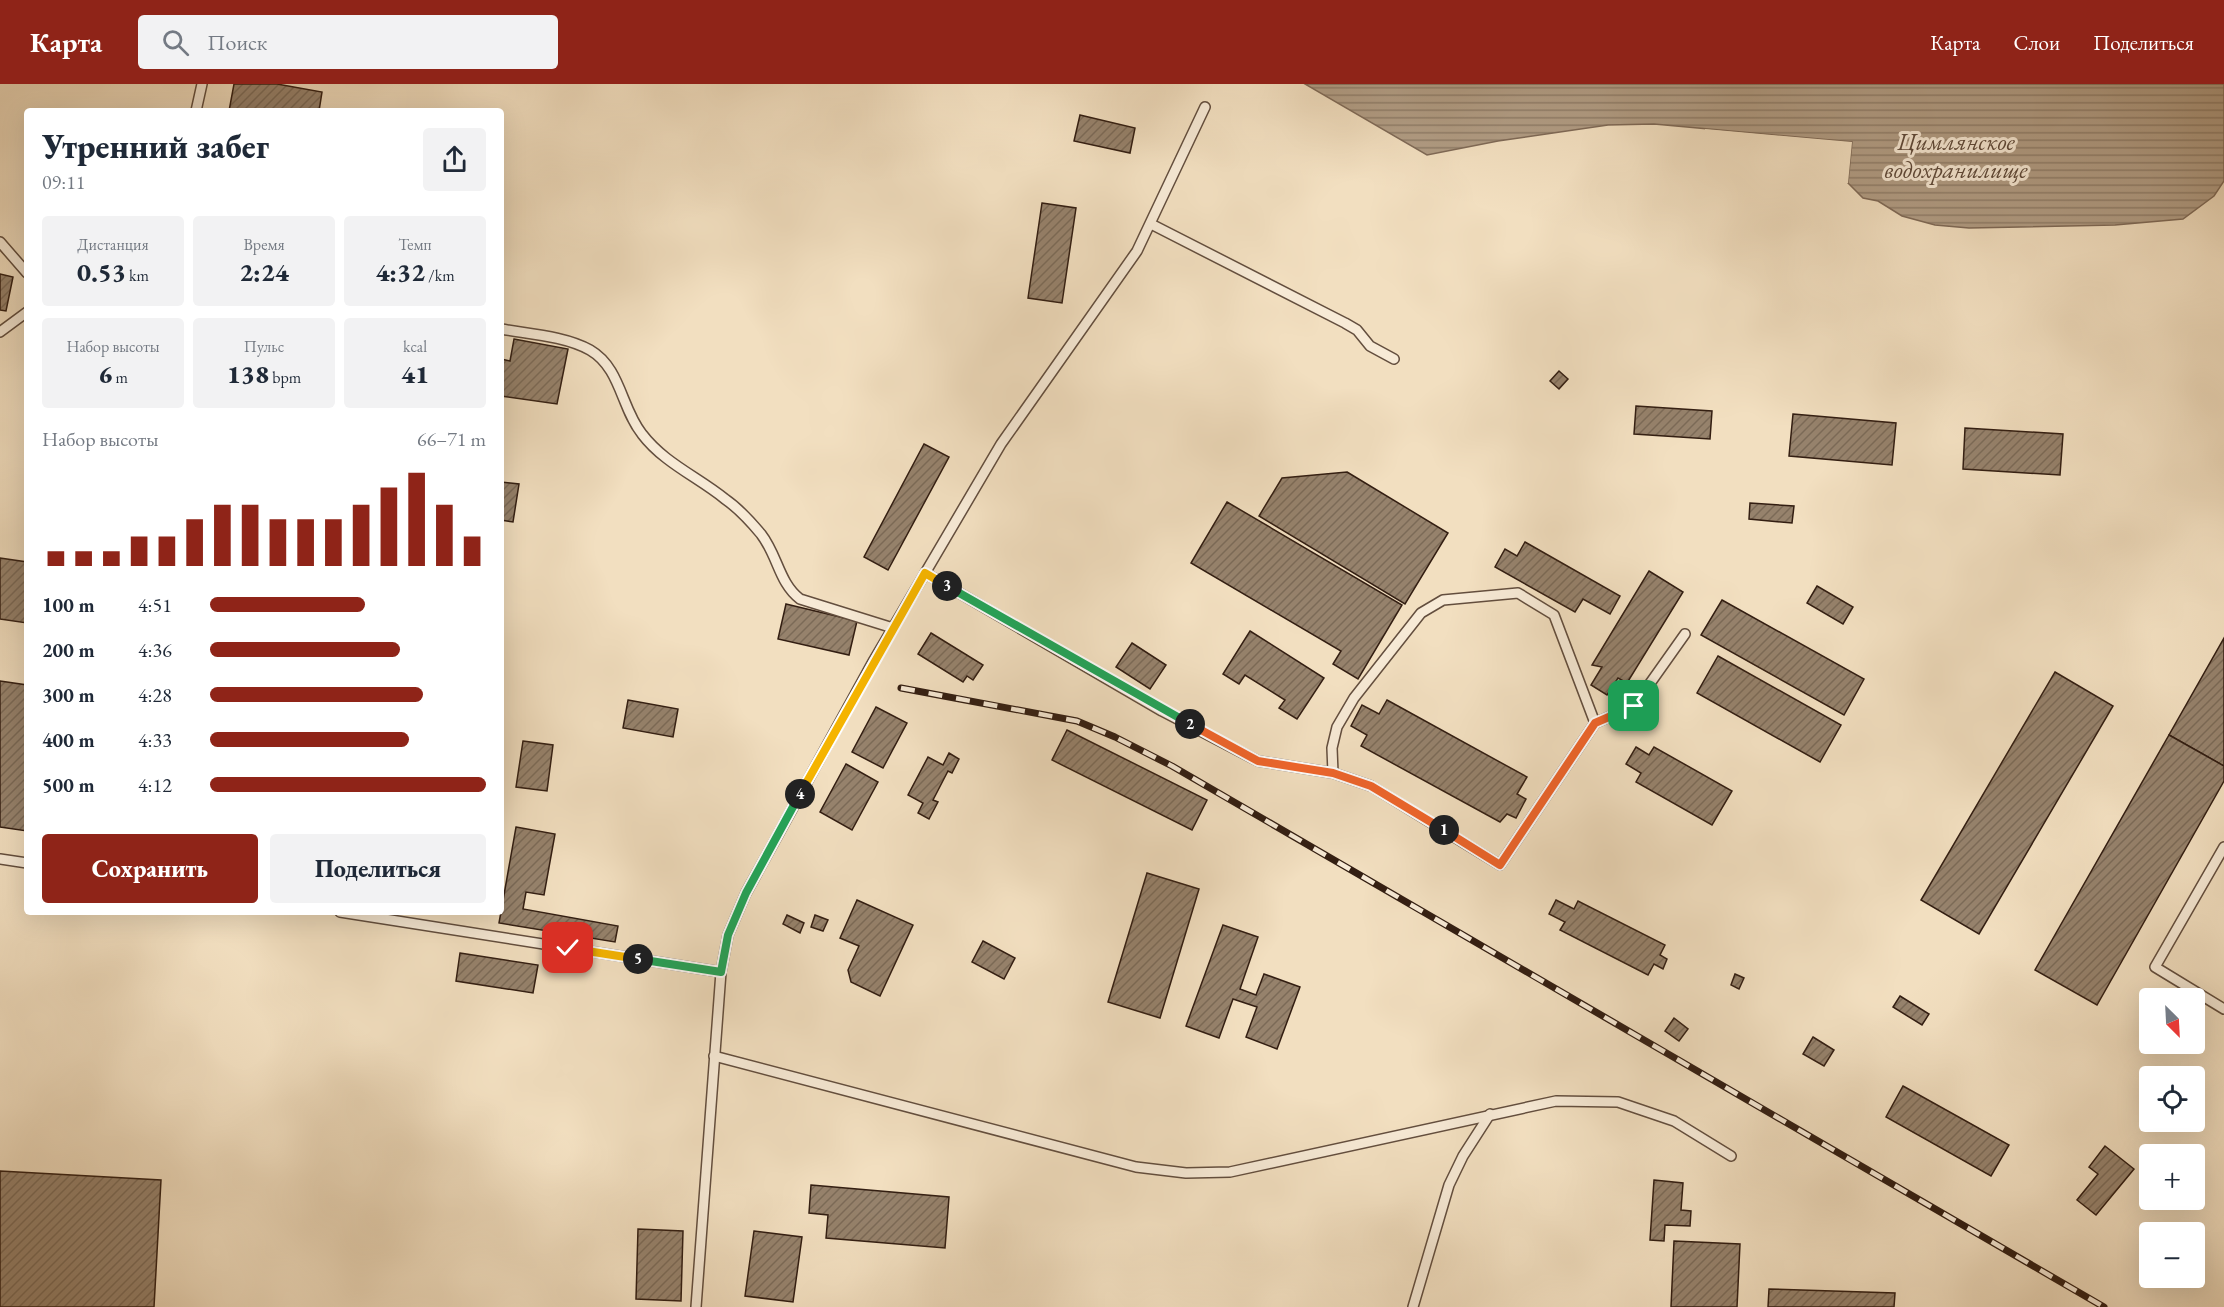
<!DOCTYPE html>
<html lang="ru">
<head>
<meta charset="utf-8">
<style>
	:root { --surface:#fff; --page:#f2f2f3; --text:#1f2937; --muted:#747a83; --accent:#8f2418 }
	body { margin:0; font-family:"EB Garamond",serif; background:var(--page); color:var(--text); height:100vh; display:flex; flex-direction:column; font-size:22px; white-space:nowrap }
	* { box-sizing:border-box; margin:0 }
	p { font-size:20px; color:var(--muted) }
	.icon { flex:none; width:33px; height:33px; fill:none; stroke:currentColor; stroke-width:2; stroke-linecap:round; stroke-linejoin:round }
	.map { position:relative; flex:1; overflow:hidden }
	.details { position:absolute; left:24px; top:24px; width:480px; height:807px; display:flex; flex-direction:column; background:var(--surface); border-radius:6px; box-shadow:0 6px 24px #0002 }
	.details>* { flex:none }
	.needle { width:39px; rotate:156deg }
	.tools { position:absolute; left:2139px; top:904px; display:grid; gap:12px }
	.tools a { display:grid; place-items:center; width:66px; height:66px; border-radius:6px; background:var(--surface); box-shadow:0 6px 24px #0002; font-size:30px }
	.pin { position:absolute; display:grid; place-items:center; width:51px; height:51px; color:#fff; margin:-26px; border-radius:12px; box-shadow:0 3px 9px #0006 }
	.km { position:absolute; width:30px; height:30px; margin:-15px; border-radius:50%; background:#222; color:#fff; font-size:16px; line-height:30px; text-align:center }
	.round { display:grid; place-items:center; flex:none; width:63px; height:63px; border-radius:6px; background:var(--page) }
	.overview { display:flex; align-items:center; justify-content:space-between; height:102px; padding:0 18px }
	h1 { font-size:33px; font-weight:800; line-height:45px }
	.figures { display:grid; grid-template-columns:repeat(3,1fr); gap:9px; height:102px; padding:6px 18px }
	.figures div { display:grid; align-content:center; border-radius:6px; background:var(--page); text-align:center }
	.figures b { font-size:26px; font-weight:800 }
	.figures small { font-size:16px; font-weight:400 }
	.figures p { font-size:16px }
	.chart { height:168px; padding:12px 18px }
	.chart p { display:flex; justify-content:space-between }
	.chart svg { width:100%; height:108px; margin-top:6px; stroke:var(--accent); stroke-width:6 }
	.cta { display:flex; gap:12px; margin-top:auto; padding:12px 18px }
	.cta a { flex:1; height:69px; border-radius:6px; background:var(--accent); color:#fff; font-size:24px; font-weight:800; line-height:69px; text-align:center }
	.cta a+a { background:var(--page); color:var(--text) }
	ul { padding:0 18px; list-style:none; font-size:20px }
	li { display:grid; grid-template-columns:96px 72px 1fr; align-items:center; height:45px }
	li i { height:15px; border-radius:8px; background:var(--accent) }
	header { display:flex; align-items:center; gap:36px; box-sizing:border-box; height:84px; padding:0 30px; background:var(--accent); color:#fff }
	header strong { font-size:28px }
	nav { display:flex; gap:33px; margin-inline-start:auto; font-size:21px }
	.search { width:420px; height:54px; background:var(--page); display:flex; align-items:center; gap:15px; box-sizing:border-box; padding:0 21px; border-radius:6px; color:var(--muted); font-size:22px }
	.map>svg:first-child { display:block }
	.water { fill:url(#water-rules); stroke:#7f6a57; stroke-width:1.5 }
	.pier { fill:#f2dfc0 }
	.building { fill:url(#building-hatch); stroke:#331e12; stroke-width:1.5 }
	.lines { fill:none; stroke-linecap:round; stroke-linejoin:round }
	.lane-casing { stroke:#634e3e; stroke-width:12 }
	.lane { stroke:#f7ead6; stroke-width:9 }
	.rail-casing { stroke:#331e12; stroke-width:7 }
	.rail { stroke:#f7ead6; stroke-width:4.5; stroke-dasharray:14; stroke-linecap:butt }
	.split-1-casing { stroke:#fff; stroke-width:12 }
	.split-2-casing { stroke:#fff; stroke-width:12 }
	.split-3-casing { stroke:#fff; stroke-width:12 }
	.split-4-casing { stroke:#fff; stroke-width:12 }
	.split-5-casing { stroke:#fff; stroke-width:12 }
	.split-6-casing { stroke:#fff; stroke-width:12 }
	.split-1 { stroke:#f0652b; stroke-width:8 }
	.split-2 { stroke:#f0652b; stroke-width:8 }
	.split-3 { stroke:#22a559; stroke-width:8 }
	.split-4 { stroke:#f5b400; stroke-width:8 }
	.split-5 { stroke:#22a559; stroke-width:8 }
	.split-6 { stroke:#f5b400; stroke-width:8 }
	.labels { text-anchor:middle; stroke-width:6; stroke-linejoin:round; paint-order:stroke }
	.water-label { font-size:24px; font-style:italic; fill:#5f4a3a; stroke:#f7ead6 }
</style>
</head>
<body>
<header>
<strong>Карта</strong>
<div class="search"><svg class="icon" aria-label="search" viewBox="0 0 24 24"><circle cx="10" cy="10" r="6"/><path d="M15 15l6 6"/></svg>Поиск</div>
<nav><a>Карта</a><a>Слои</a><a>Поделиться</a></nav>
</header>
<div class="map">
<svg width="2224" height="1223" viewBox="0 0 2224 1223">
	<defs>
		<pattern id="water-rules" width="6" height="5" patternUnits="userSpaceOnUse" patternTransform="scale(1.5)"><rect width="6" height="5" fill="#b19d85"/><path d="M0 2.5h6" fill="none" stroke="#917f6b"/></pattern>
		<pattern id="building-hatch" width="6" height="6" patternUnits="userSpaceOnUse" patternTransform="scale(1.5)"><rect width="6" height="6" fill="#96826c"/><path d="M-1 1l2-2M0 6l6-6M5 7l2-2" fill="none" stroke="#7b6a57"/></pattern>
	</defs>
	<rect width="100%" height="100%" fill="#f2dfc0"/>
	<filter id="stains"><feTurbulence type="fractalNoise" baseFrequency=".00333" numOctaves="4"/><feColorMatrix values="0 0 0 0 .2 0 0 0 0 .09 0 0 0 0 .02 0 0 0 .5 -.17"/></filter>
	<radialGradient id="worn" r=".72"><stop offset=".6" stop-color="#630" stop-opacity="0"/><stop offset="1" stop-color="#630" stop-opacity=".3"/></radialGradient>
	<polygon class="water" points="1305,0 2224,0 2224,97 2214,112 2183,135 2115,141 1969,144 1935,141 1902,132 1878,117 1863,114 1848,99 1852,58 1654,40 1608,41 1498,57 1427,71"/>
	<polygon class="pier" points="1705,45 1852,58 1848,99 1845,99 1849,61 1705,48"/>
	<g class="building">
		<polygon points="234,0 277,0 322,8 319,27 229,27"/>
		<polygon points="1080,31 1135,44 1130,69 1074,57"/>
		<polygon points="1042,119 1076,124 1062,219 1028,214"/>
		<polygon points="0,190 13,193 6,227 0,226"/>
		<polygon points="514,255 568,265 557,320 501,312 501,275 510,277"/>
		<polygon points="1559,287 1568,295 1559,305 1550,297"/>
		<polygon points="1636,322 1712,327 1710,355 1634,350"/>
		<polygon points="1793,330 1896,339 1892,381 1789,372"/>
		<polygon points="1965,344 2063,350 2060,391 1963,385"/>
		<polygon points="924,360 949,373 888,486 864,473"/>
		<polygon points="1347,388 1448,449 1405,520 1259,432 1282,394"/>
		<polygon points="501,398 519,400 513,438 501,436"/>
		<polygon points="1227,418 1402,521 1358,595 1333,580 1341,567 1191,479"/>
		<polygon points="1750,419 1794,422 1792,439 1749,435"/>
		<polygon points="1525,458 1620,512 1610,530 1583,515 1575,528 1495,483 1505,465 1517,472"/>
		<polygon points="0,474 27,478 27,539 0,535"/>
		<polygon points="1649,487 1683,508 1627,599 1618,594 1607,611 1591,601 1602,583 1592,581"/>
		<polygon points="1817,502 1853,523 1843,540 1807,519"/>
		<polygon points="1722,516 1864,595 1844,631 1701,551"/>
		<polygon points="786,520 857,537 849,571 778,555"/>
		<polygon points="1250,547 1324,594 1297,635 1279,624 1285,616 1245,591 1239,600 1223,590"/>
		<polygon points="931,549 983,581 973,596 967,592 963,598 918,570"/>
		<polygon points="2224,554 2224,682 2169,651"/>
		<polygon points="1132,559 1166,581 1150,605 1116,583"/>
		<polygon points="1718,572 1841,641 1820,678 1697,609"/>
		<polygon points="2055,588 2113,622 1979,850 1921,816"/>
		<polygon points="0,597 27,601 27,747 0,743"/>
		<polygon points="628,616 678,625 673,653 623,644"/>
		<polygon points="1387,616 1527,693 1517,710 1526,715 1516,734 1507,730 1500,738 1361,662 1367,651 1351,642 1362,621 1379,630"/>
		<polygon points="876,623 907,639 883,684 852,668"/>
		<polygon points="1067,646 1207,716 1192,746 1052,676"/>
		<polygon points="2169,651 2224,682 2224,697 2097,921 2035,886"/>
		<polygon points="523,657 553,661 547,707 516,703"/>
		<polygon points="1636,663 1649,671 1654,663 1732,707 1712,741 1636,698 1641,689 1626,680"/>
		<polygon points="949,669 959,675 952,689 948,687 933,716 938,718 929,735 918,729 923,719 908,711 928,673 943,681"/>
		<polygon points="846,680 878,698 852,746 820,728"/>
		<polygon points="516,743 555,750 544,811 526,808 523,825 618,842 615,858 499,839"/>
		<polygon points="1147,789 1199,805 1160,934 1108,918"/>
		<polygon points="857,816 913,841 880,912 851,898 848,886 859,862 840,854"/>
		<polygon points="1556,816 1574,825 1578,817 1665,861 1660,871 1667,875 1663,885 1654,880 1648,891 1560,846 1565,838 1549,830"/>
		<polygon points="787,831 804,839 800,849 783,840"/>
		<polygon points="815,831 828,836 823,847 811,843"/>
		<polygon points="1223,841 1258,853 1240,905 1256,911 1264,890 1300,903 1277,965 1246,953 1257,923 1233,915 1219,954 1186,942"/>
		<polygon points="983,857 1015,874 1004,895 972,878"/>
		<polygon points="460,869 538,881 533,909 456,897"/>
		<polygon points="1735,890 1744,894 1739,905 1731,901"/>
		<polygon points="1900,912 1929,930 1922,941 1893,923"/>
		<polygon points="1674,934 1688,945 1679,957 1665,947"/>
		<polygon points="1813,953 1834,966 1824,982 1803,970"/>
		<polygon points="1903,1002 2009,1061 1991,1092 1886,1033"/>
		<polygon points="2105,1062 2134,1085 2096,1131 2077,1116 2098,1090 2089,1083"/>
		<polygon points="0,1087 161,1096 154,1223 0,1223"/>
		<polygon points="1654,1096 1683,1099 1681,1126 1691,1127 1690,1142 1665,1141 1664,1157 1650,1156"/>
		<polygon points="811,1101 949,1113 945,1164 826,1154 828,1131 809,1129"/>
		<polygon points="638,1145 683,1147 681,1217 636,1215"/>
		<polygon points="754,1147 802,1153 793,1218 745,1212"/>
		<polygon points="1674,1157 1740,1160 1737,1223 1671,1223"/>
		<polygon points="1769,1205 1895,1209 1894,1223 1768,1223"/>
	</g>
	<g class="lines">
		<defs>
			<g id="lane">
				<polyline points="196,27 202,0"/>
				<polyline points="1151,140 1345,239 1357,246 1370,262 1394,275"/>
				<polyline points="0,158 27,189"/>
				<path d="M501,245C529,250 565,252 590,266C621,284 621,324 642,350C664,379 698,393 725,415C738,424 751,438 761,450C778,472 779,499 800,515L893,544"/>
				<polyline points="0,248 27,228"/>
				<polyline points="925,489 1162,627 1258,677 1333,689 1371,702 1500,781 1595,639 1634,622 1685,550"/>
				<polyline points="1333,689 1332,664 1337,643 1354,614 1421,529 1443,516 1518,509 1554,531 1595,639"/>
				<polyline points="2224,763 2155,883 2224,925"/>
				<polyline points="0,775 27,779"/>
				<polyline points="340,828 721,888"/>
				<polyline points="714,972 1136,1083 1186,1089 1230,1088 1556,1017 1618,1018 1674,1037 1731,1072"/>
				<polyline points="696,1223 721,888 728,851 746,809 874,576 1001,360 1137,167 1205,23"/>
				<polyline points="1413,1223 1449,1101 1463,1072 1490,1030"/>
			</g>
		</defs>
		<use href="#lane" class="lane-casing"/>
		<use href="#lane" class="lane"/>
		<defs>
			<polyline id="rail" points="901,604 1077,637 1115,653 1172,682 2104,1223"/>
		</defs>
		<use href="#rail" class="rail-casing"/>
		<use href="#rail" class="rail"/>
	</g>
	<g class="lines">
		<defs>
			<polyline id="split-1" points="1444,746 1500,781 1595,639 1634,622"/>
			<polyline id="split-2" points="1190,640 1258,677 1333,689 1371,702 1444,746"/>
			<polyline id="split-3" points="947,502 1190,640"/>
			<polyline id="split-4" points="800,710 925,489 947,502"/>
			<polyline id="split-5" points="638,875 721,888 728,851 746,809 800,710"/>
			<polyline id="split-6" points="568,864 638,875"/>
		</defs>
		<use href="#split-1" class="split-1-casing"/>
		<use href="#split-2" class="split-2-casing"/>
		<use href="#split-3" class="split-3-casing"/>
		<use href="#split-4" class="split-4-casing"/>
		<use href="#split-5" class="split-5-casing"/>
		<use href="#split-6" class="split-6-casing"/>
		<use href="#split-1" class="split-1"/>
		<use href="#split-2" class="split-2"/>
		<use href="#split-3" class="split-3"/>
		<use href="#split-4" class="split-4"/>
		<use href="#split-5" class="split-5"/>
		<use href="#split-6" class="split-6"/>
	</g>
	<g class="labels">
		<g class="water-label">
			<text x="1956" y="66">Цимлянское<tspan x="1956" dy="28">водохранилище</tspan></text>
		</g>
	</g>
	<rect width="100%" height="100%" filter="url(#stains)"/>
	<rect width="100%" height="100%" fill="url(#worn)"/>
</svg>
<div class="tools">
<a><svg class="needle" viewBox="-14 -14 28 28"><path d="M0-13l5 13h-10z" fill="#e53935"/><path d="M0 13l5-13h-10z" fill="#747a83"/></svg></a>
<a><svg class="icon" aria-label="locate" viewBox="0 0 24 24"><circle cx="12" cy="12" r="6"/><path d="M12 2v4M12 18v4M2 12h4M18 12h4"/></svg></a>
<a>+</a>
<a>−</a>
</div>
<div class="pin" style="left:1634px;top:622px;background:#1e9e55"><svg class="icon" aria-label="arrive" viewBox="0 0 24 24"><path d="M6 21V4h12l-3 4 3 4H6"/></svg></div>
<div class="pin" style="left:568px;top:864px;background:#d93025"><svg class="icon" aria-label="check" viewBox="0 0 24 24"><path d="M5 12l5 5 9-10"/></svg></div>
<b class="km" style="left:1444px;top:746px">1</b>
<b class="km" style="left:1190px;top:640px">2</b>
<b class="km" style="left:947px;top:502px">3</b>
<b class="km" style="left:800px;top:710px">4</b>
<b class="km" style="left:638px;top:875px">5</b>
<section class="details">
<div class="overview"><div><h1>Утренний забег</h1><p>09:11</p></div><a class="round"><svg class="icon" aria-label="share" viewBox="0 0 24 24"><path d="M12 15V3M7 8l5-5 5 5M5 13v7h14v-7"/></svg></a></div>
<div class="figures">
<div><p>Дистанция</p><b>0.53<small> km</small></b></div>
<div><p>Время</p><b>2:24</b></div>
<div><p>Темп</p><b>4:32<small> /km</small></b></div>
</div>
<div class="figures">
<div><p>Набор высоты</p><b>6<small> m</small></b></div>
<div><p>Пульс</p><b>138<small> bpm</small></b></div>
<div><p>kcal</p><b>41</b></div>
</div>
<div class="chart"><p><span>Набор высоты</span>66–71 m</p>
<svg viewBox="0 0 160 44" preserveAspectRatio="none"><path d="M5 44V38M15 44V38M25 44V38M35 44V32M45 44V32M55 44V25M65 44V19M75 44V19M85 44V25M95 44V25M105 44V25M115 44V19M125 44V12M135 44V6M145 44V19M155 44V32"/></svg>
</div>
<ul>
<li><b>100 m</b>4:51<i style="width:56%"></i></li>
<li><b>200 m</b>4:36<i style="width:69%"></i></li>
<li><b>300 m</b>4:28<i style="width:77%"></i></li>
<li><b>400 m</b>4:33<i style="width:72%"></i></li>
<li><b>500 m</b>4:12<i style="width:100%"></i></li>
</ul>
<div class="cta"><a>Сохранить</a><a>Поделиться</a></div>
</section>
</div>
</body>
</html>
